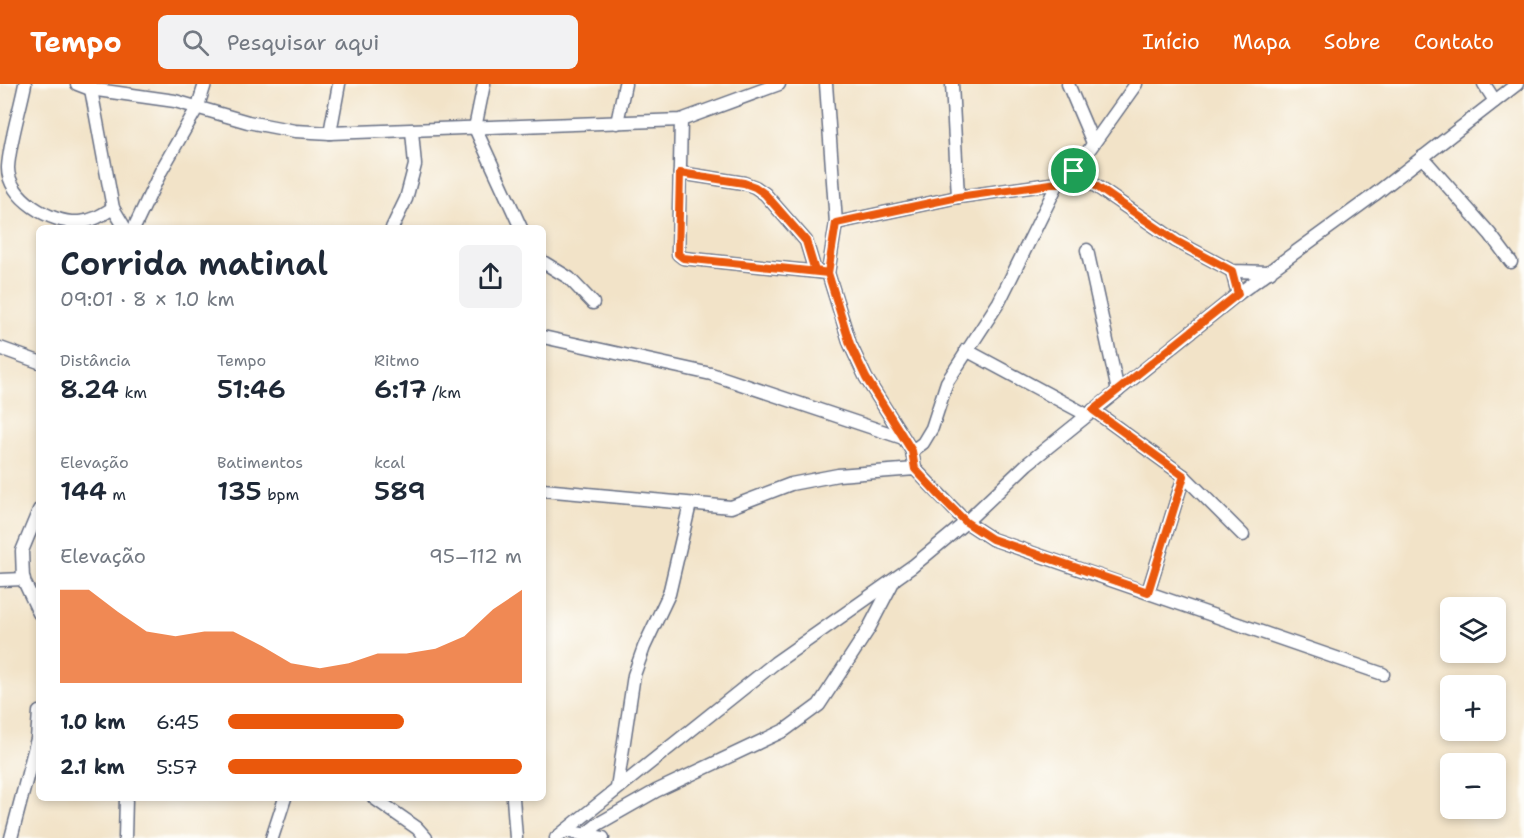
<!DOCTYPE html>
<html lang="pt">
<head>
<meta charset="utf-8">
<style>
	:root { --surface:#fff; --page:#f2f2f3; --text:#1f2937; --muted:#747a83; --accent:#ea580c }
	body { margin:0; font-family:"Shantell Sans",sans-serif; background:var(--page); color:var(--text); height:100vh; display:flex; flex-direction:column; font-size:22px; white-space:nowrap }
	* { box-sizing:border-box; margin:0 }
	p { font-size:20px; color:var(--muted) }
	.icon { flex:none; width:33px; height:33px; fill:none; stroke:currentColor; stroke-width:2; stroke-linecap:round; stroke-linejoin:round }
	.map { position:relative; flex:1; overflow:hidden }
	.drawer { position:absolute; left:36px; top:141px; width:510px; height:576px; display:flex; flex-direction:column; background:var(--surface); border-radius:9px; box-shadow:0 3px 9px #0003 }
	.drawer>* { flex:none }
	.fabs { position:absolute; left:1440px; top:513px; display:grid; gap:12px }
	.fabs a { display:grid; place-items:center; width:66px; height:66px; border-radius:9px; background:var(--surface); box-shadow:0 3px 9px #0003; font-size:30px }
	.pin { position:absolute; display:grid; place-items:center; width:51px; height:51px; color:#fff; margin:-26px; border:3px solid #fff; border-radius:50%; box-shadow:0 2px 6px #0007 }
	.round { display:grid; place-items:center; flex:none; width:63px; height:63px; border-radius:9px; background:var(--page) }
	.headline { display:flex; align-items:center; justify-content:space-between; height:102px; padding:0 24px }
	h1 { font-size:33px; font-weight:600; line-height:45px }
	.figures { display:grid; grid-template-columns:repeat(3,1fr); gap:9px; height:102px; padding:6px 24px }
	.figures div { display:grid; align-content:center }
	.figures b { font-size:26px; font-weight:600 }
	.figures small { font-size:16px; font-weight:400 }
	.figures p { font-size:16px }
	.chart { height:168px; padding:12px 24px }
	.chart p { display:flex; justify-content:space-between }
	.chart svg { width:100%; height:108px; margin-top:6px; fill:var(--accent); opacity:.7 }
	ul { padding:0 24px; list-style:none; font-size:20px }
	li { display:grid; grid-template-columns:96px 72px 1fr; align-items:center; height:45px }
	li i { height:15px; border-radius:8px; background:var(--accent) }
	header { display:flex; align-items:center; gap:36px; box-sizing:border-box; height:84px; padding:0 30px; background:var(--accent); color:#fff }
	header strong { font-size:28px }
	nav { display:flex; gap:33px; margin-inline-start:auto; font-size:21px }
	.search { width:420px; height:54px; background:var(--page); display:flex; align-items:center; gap:15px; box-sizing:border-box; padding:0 21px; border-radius:9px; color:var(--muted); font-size:22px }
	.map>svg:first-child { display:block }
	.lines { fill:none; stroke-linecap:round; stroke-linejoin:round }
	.minor-casing { stroke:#666e83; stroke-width:15 }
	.minor { stroke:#fff; stroke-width:12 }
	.route-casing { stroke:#fff; stroke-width:12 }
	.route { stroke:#ea580c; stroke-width:8 }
</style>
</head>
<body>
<header>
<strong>Tempo</strong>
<div class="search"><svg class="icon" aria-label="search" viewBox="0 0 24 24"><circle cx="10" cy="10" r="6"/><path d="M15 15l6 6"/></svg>Pesquisar aqui</div>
<nav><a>Início</a><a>Mapa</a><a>Sobre</a><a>Contato</a></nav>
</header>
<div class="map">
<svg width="1524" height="754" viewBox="0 0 1524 754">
	<rect width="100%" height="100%" fill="#fdfcf7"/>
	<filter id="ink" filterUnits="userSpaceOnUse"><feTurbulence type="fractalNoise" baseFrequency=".0167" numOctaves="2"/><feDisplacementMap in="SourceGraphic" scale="12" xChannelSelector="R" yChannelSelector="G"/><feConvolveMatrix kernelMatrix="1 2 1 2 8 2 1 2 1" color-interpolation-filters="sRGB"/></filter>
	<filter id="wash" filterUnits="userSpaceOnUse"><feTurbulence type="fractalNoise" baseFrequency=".008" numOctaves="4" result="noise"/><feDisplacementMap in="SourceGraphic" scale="24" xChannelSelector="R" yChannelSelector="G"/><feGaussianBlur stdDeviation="1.35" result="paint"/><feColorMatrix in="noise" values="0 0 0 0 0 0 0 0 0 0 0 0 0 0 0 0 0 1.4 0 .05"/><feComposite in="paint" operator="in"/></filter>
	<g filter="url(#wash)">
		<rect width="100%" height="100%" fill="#f2e3c8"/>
	</g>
	<g filter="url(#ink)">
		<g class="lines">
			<defs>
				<g id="minor">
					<path d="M25,0C20,26 10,56 8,83C7,114 52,140 79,138C93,137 102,131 113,124"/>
					<polyline points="77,0 90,5 175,17 248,38 295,47 330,49 681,36 779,0"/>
					<polyline points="90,0 113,124 125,144"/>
					<polyline points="484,0 475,44 521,144"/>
					<polyline points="826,0 836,139 828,189 850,260 866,294 912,367 915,385"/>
					<polyline points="952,0 958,113"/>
					<polyline points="1068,0 1093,59"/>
					<polyline points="1484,0 1495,17"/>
					<polyline points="681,36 678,170 683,174 828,189"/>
					<polyline points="617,39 625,0"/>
					<polyline points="330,49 339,0"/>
					<polyline points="1422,73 1490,150 1511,178"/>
					<polyline points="1074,87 1176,157 1232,187 1270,188"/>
					<polyline points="680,89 744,99 755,103 765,110 806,157 815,187"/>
					<polyline points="836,139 958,113 1058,99 1074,87 1136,0"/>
					<polyline points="134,144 161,87 198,22 205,0"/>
					<polyline points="392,144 406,115 415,81 412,47"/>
					<polyline points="1087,166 1118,307"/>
					<polyline points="543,178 569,194 593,219"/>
					<polyline points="1232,187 1238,210"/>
					<polyline points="543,253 711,290 903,354"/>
					<polyline points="0,264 39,278"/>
					<polyline points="966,266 1087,331"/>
					<polyline points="1093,326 1184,392 1243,451"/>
					<polyline points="912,367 923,359 932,344 947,298 999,218 1058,99"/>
					<polyline points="543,406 731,423 791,400 838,391 915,385 966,438 992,455 1383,590"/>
					<polyline points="39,426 22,467 23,495 39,529"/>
					<polyline points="0,496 24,495"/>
					<polyline points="1148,508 1184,392"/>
					<polyline points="617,704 634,591 644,563 669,510 690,420"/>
					<polyline points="374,714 417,744 426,754"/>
					<polyline points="513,714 516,754"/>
					<polyline points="565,747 603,754"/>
					<polyline points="586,750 598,740 656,707 785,646 819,621 868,546 894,496"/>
					<polyline points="11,754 37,655 39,628"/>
					<polyline points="125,754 126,714"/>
					<polyline points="272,754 285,714"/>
					<polyline points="556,754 775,579 913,482 966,438 1027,380 1238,210 1374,111 1517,0"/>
				</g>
			</defs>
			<use href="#minor" class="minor-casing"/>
			<use href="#minor" class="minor"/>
		</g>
	</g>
	<g class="lines" filter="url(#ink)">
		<defs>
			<polyline id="route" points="1074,87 1058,99 958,113 836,139 828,189 683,174 678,170 680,89 744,99 755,103 765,110 806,157 815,187 828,189 850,260 866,294 912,367 915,385 940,412 966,438 992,455 1148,508 1184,392 1093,326 1238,210 1232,187 1176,157 1074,87"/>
		</defs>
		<use href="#route" class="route-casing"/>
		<use href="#route" class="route"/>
	</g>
</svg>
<div class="fabs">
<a><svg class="icon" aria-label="layers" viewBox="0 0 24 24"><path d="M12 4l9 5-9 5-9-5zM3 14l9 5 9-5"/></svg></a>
<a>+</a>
<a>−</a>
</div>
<div class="pin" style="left:1074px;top:87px;background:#1e9e55"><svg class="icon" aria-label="arrive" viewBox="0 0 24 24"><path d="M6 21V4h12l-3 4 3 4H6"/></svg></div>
<section class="drawer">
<div class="headline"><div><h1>Corrida matinal</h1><p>09:01 · 8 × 1.0 km</p></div><a class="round"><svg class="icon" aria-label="share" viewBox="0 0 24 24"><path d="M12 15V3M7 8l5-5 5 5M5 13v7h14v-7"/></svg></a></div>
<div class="figures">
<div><p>Distância</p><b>8.24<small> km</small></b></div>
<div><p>Tempo</p><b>51:46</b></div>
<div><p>Ritmo</p><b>6:17<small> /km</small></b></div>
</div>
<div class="figures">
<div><p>Elevação</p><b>144<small> m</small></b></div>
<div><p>Batimentos</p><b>135<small> bpm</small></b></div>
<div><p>kcal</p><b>589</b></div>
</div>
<div class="chart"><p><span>Elevação</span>95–112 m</p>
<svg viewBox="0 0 160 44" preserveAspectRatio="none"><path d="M0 44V6L10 6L20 15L30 23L40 25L50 23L60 23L70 29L80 36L90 38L100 36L110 32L120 32L130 30L140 25L150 14L160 6V44z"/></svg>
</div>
<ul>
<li><b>1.0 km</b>6:45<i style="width:60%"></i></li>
<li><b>2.1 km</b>5:57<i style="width:100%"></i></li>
</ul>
</section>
</div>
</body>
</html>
